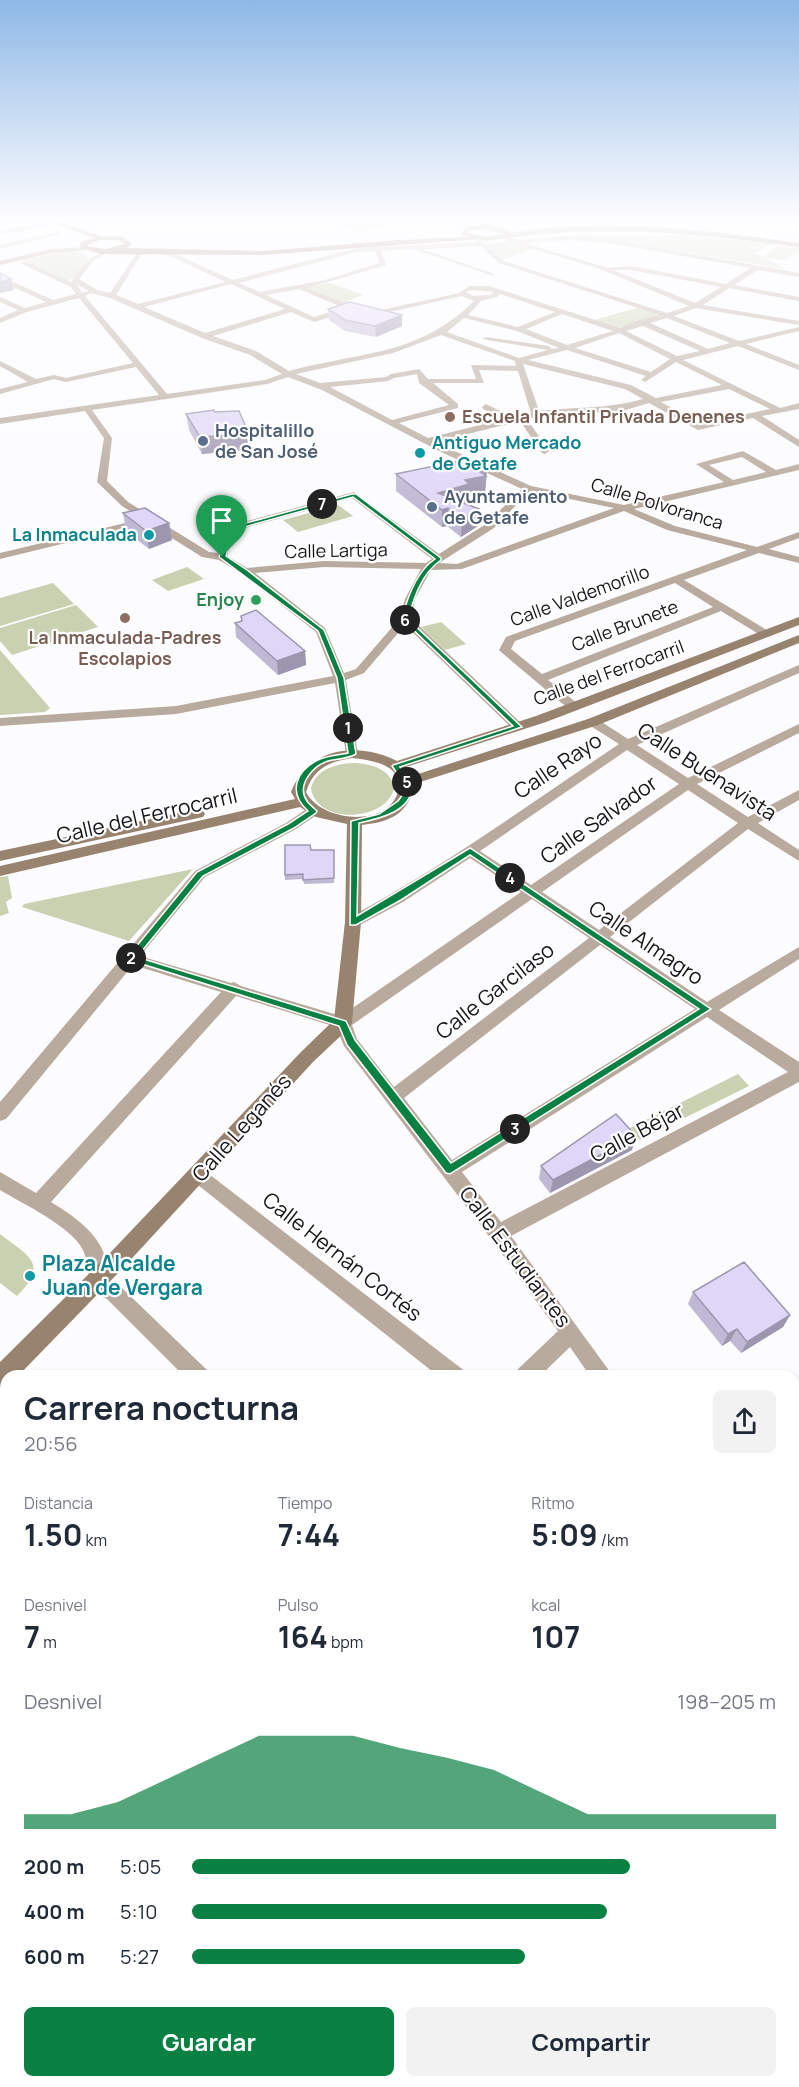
<!DOCTYPE html>
<html lang="es">
<head>
<meta charset="utf-8">
<style>
	:root { --surface:#fff; --page:#f2f2f3; --text:#1f2937; --muted:#747a83; --accent:#0b8043 }
	body { margin:0; font-family:Manrope,sans-serif; background:var(--page); color:var(--text); height:100vh; display:flex; flex-direction:column; font-size:22px; white-space:nowrap }
	* { box-sizing:border-box; margin:0 }
	p { font-size:20px; color:var(--muted) }
	.icon { flex:none; width:33px; height:33px; fill:none; stroke:currentColor; stroke-width:2; stroke-linecap:round; stroke-linejoin:round }
	.map { position:relative; flex:1; overflow:hidden }
	.side { position:absolute; left:0px; top:1370px; width:800px; height:718px; display:flex; flex-direction:column; background:var(--surface); border-radius:18px 18px 0 0; box-shadow:0 2px 4px #0004 }
	.side>* { flex:none }
	.pin { position:absolute; display:grid; place-items:center; width:51px; height:51px; color:#fff; margin:-62px -26px; border-radius:50% 50% 50% 0; rotate:-45deg; box-shadow:0 0 6px #0007 }
	.pin .icon { rotate:45deg }
	.km { position:absolute; width:30px; height:30px; margin:-15px; border-radius:50%; background:#222; color:#fff; font-size:16px; line-height:30px; text-align:center }
	.round { display:grid; place-items:center; flex:none; width:63px; height:63px; border-radius:9px; background:var(--page) }
	.overview { display:flex; align-items:center; justify-content:space-between; height:102px; padding:0 24px }
	h1 { font-size:33px; font-weight:700; line-height:45px }
	.figures { display:grid; grid-template-columns:repeat(3,1fr); gap:9px; height:102px; padding:6px 24px }
	.figures div { display:grid; align-content:center }
	.figures b { font-size:30px; font-weight:700 }
	.figures small { font-size:16px; font-weight:400 }
	.figures p { font-size:16px }
	.chart { height:168px; padding:12px 24px }
	.chart p { display:flex; justify-content:space-between }
	.chart svg { width:100%; height:108px; margin-top:6px; fill:var(--accent); opacity:.7 }
	.cta { display:flex; gap:12px; margin-top:auto; padding:12px 24px }
	.cta a { flex:1; height:69px; border-radius:9px; background:var(--accent); color:#fff; font-size:24px; font-weight:700; line-height:69px; text-align:center }
	.cta a+a { background:var(--page); color:var(--text) }
	ul { padding:0 24px; list-style:none; font-size:20px }
	li { display:grid; grid-template-columns:96px 72px 1fr; align-items:center; height:45px }
	li i { height:15px; border-radius:8px; background:var(--accent) }
	.map>svg:first-child { display:block }
	.green { fill:#c9d1b0 }
	.lines { fill:none; stroke-linecap:round; stroke-linejoin:round }
	.street { fill:#b8aa9c; fill-rule:evenodd }
	.secondary { fill:#97836e; fill-rule:evenodd }
	.highway { fill:#6a4f31; fill-rule:evenodd }
	.wall { fill:#c0b9d5 }
	.shaded-wall { fill:#9c96ae }
	.building { fill:#dfd7f8; stroke:#9c96ae; stroke-width:1.5 }
	.route { fill:#0b8043; stroke:#fff; stroke-width:1.5; fill-rule:evenodd }
	.education-dot { fill:#8d6e63; stroke:#fff; stroke-width:2 }
	.service-dot { fill:#5c6f8a; stroke:#fff; stroke-width:2 }
	.culture-dot { fill:#0f9aa8; stroke:#fff; stroke-width:2 }
	.leisure-dot { fill:#2e9e5b; stroke:#fff; stroke-width:2 }
	.labels { text-anchor:middle; stroke-width:4.5; stroke-linejoin:round; paint-order:stroke }
	.far-education-label { font-size:18px; font-weight:bold; fill:#785e54; stroke:#fff; text-anchor:start }
	.far-service-label { font-size:18px; font-weight:bold; fill:#4e5e75; stroke:#fff; text-anchor:start }
	.far-culture-label { font-size:18px; font-weight:bold; fill:#0d838f; stroke:#fff; text-anchor:start }
	.far-street-label { font-size:18px; fill:#161419; stroke:#fff }
	.far-leisure-label { font-size:18px; font-weight:bold; fill:#27864d; stroke:#fff; text-anchor:end }
	.street-label { font-size:21px; fill:#161419; stroke:#fff }
	.culture-label { font-size:21px; font-weight:bold; fill:#0d838f; stroke:#fff; text-anchor:start }
</style>
</head>
<body>
<div class="map">
<svg width="799" height="2087" viewBox="0 0 799 2087">
	<rect width="100%" height="100%" fill="#fcfbfe"/>
	<g class="green">
		<polygon points="356,219 368,219 386,225 360,231 337,224"/>
		<polygon points="668,234 772,243 755,253 763,257 780,245 799,248 799,251 786,260 764,257 785,269 627,242 578,238 577,235 665,236"/>
		<polygon points="510,241 534,249 502,260 485,244"/>
		<polygon points="69,250 84,253 88,259 76,278 62,281 23,260"/>
		<polygon points="330,283 363,295 342,304 306,287"/>
		<polygon points="640,307 661,315 619,328 594,320"/>
		<polygon points="338,505 353,516 298,532 283,520"/>
		<polygon points="187,567 204,579 168,591 152,580"/>
		<polygon points="53,583 74,604 0,626 0,598"/>
		<polygon points="76,605 98,627 12,655 0,641 0,628"/>
		<polygon points="441,622 466,644 445,650 421,627"/>
		<polygon points="0,650 50,708 45,712 0,715"/>
		<path d="M357,763C374,765 392,770 394,789C385,822 316,825 311,788C316,768 339,763 357,763Z"/>
		<polygon points="193,869 129,941 22,907 24,904"/>
		<polygon points="8,876 12,898 6,902 9,913 0,916 0,877"/>
		<polygon points="738,1074 749,1086 640,1140 630,1128"/>
		<path d="M0,1234C28,1256 50,1263 17,1296L0,1283Z"/>
	</g>
	<g class="lines">
		<g class="street">
			<polygon points="46,222 48,225 0,235 0,231"/>
			<polygon points="60,231 62,234 0,249 0,245"/>
			<path d="M503,235L517,240L571,236L615,240L799,273V277L758,270L734,285L799,297V301L729,288L703,305L799,321V325L696,308L674,316L739,341L799,327V331L746,344L799,365V370L738,346L683,360L780,408L799,403V409L762,416L799,440V447L753,418L698,430L649,403L619,412L567,413L527,419L549,451L545,454L542,453L520,421L435,442L531,486L624,505L724,482L696,464L743,451L776,470L799,464V470L634,509L675,526L757,547L799,532V538L769,549L799,557V563L759,553L684,580L770,632V636H762L721,611L548,680L578,704V710H570L501,652L499,650L506,637L747,550L667,530L624,511L462,569L431,570L415,599L411,618L522,724L524,727L522,730H514L405,625L364,673L346,680L358,754L352,758L346,754L335,683L176,714L0,726V718L176,706L333,676L316,632L241,573L219,560L202,557L148,523L0,559V553L142,519L122,506L97,482L104,438L85,411L0,424V418L159,395L136,367L66,382L54,379L0,394V389L28,382L0,366V361L36,379L54,375L66,378L133,363L79,298L27,312L0,323V318L18,310L0,302V297L25,308L46,302L0,281V276L53,300L76,294L71,287L22,264V262H26L71,282L90,258L109,250V252L94,260L79,279L97,290L110,293L137,253L162,248L233,280L357,248L477,242L474,239L477,237L503,261L667,313L689,306L600,269L507,241ZM571,240L615,244L750,268L726,284L631,266L608,268L524,243ZM481,246L499,263L660,315L638,320L620,328L489,286H469L459,293L368,313L307,288L386,265L381,251L413,249L494,276V274L422,249ZM159,251L226,282L138,304L116,295L141,255ZM375,251L380,263L325,280L260,292L239,283L357,252ZM613,270H631L721,287L695,303ZM77,284L89,291L82,293ZM231,284L285,309L205,333L144,307ZM299,289L344,308L314,317L266,295ZM470,290L494,292L490,295L473,296L466,292ZM91,293L110,298L202,338L250,355L282,374L265,380L167,394L85,296ZM500,294L555,312L518,327L468,315L481,301L497,297ZM462,296L474,301C417,357 362,351 289,371L256,351L213,336L291,312L314,322L350,311L367,317ZM562,314L613,331L567,345L526,329ZM464,318L517,331L559,348L552,349L549,346L486,337L482,339L548,350L519,358L447,332ZM667,318L730,343L708,349L650,323ZM643,326L700,351L677,356L626,331ZM619,333L670,359L651,372L575,348ZM441,335L515,361L516,366L471,365L476,379H428L419,369L391,374L386,377L320,383L296,374L393,353ZM567,350L646,376L641,380L645,382L676,362L722,385L656,398L631,385L528,360ZM523,364L625,389L643,399C609,409 574,407 539,411ZM479,370L518,371L531,413L512,417L486,404L482,407L483,409L504,419L428,438L399,423L458,408V404L433,383H484ZM417,374L419,383L449,405L392,420L330,387L388,381L394,378ZM288,377L322,390L441,452L522,489L486,524L439,554L354,492L226,527L218,553L209,552L128,502L107,481L112,438L92,410L267,384ZM729,389L770,409L699,424L661,402ZM742,457L766,472L733,480L709,465ZM530,491L614,508L457,564L439,563L494,528ZM352,498L432,559L426,563L324,561L247,568L227,556L234,531ZM324,567L421,569L405,599L400,618L356,669L344,673L325,628L255,573ZM675,583L713,607L542,674L511,649L515,641Z"/>
			<path d="M799,665V673L637,745L688,778L799,724V733L697,784L748,817L799,790V800L758,823L799,850V861L748,829L610,937L707,1002L799,947V959L719,1010L799,1062V1082L511,1236L613,1376H590L570,1347L540,1376H515L518,1369L558,1331L491,1239L344,1046L336,1027L236,996L51,1202C80,1220 111,1241 108,1281L121,1287L206,1369L209,1376H184L107,1299L87,1290L84,1284L89,1277C87,1268 87,1258 83,1250C71,1226 23,1204 0,1190V1172L36,1193L221,992L133,965L6,1119L0,1121V1102L195,871L286,823L308,808H318L320,811L318,814L296,829L205,877L140,956L231,983L234,982L241,986L341,1016L521,892L470,858L403,902L358,926L353,927L346,922L348,918C442,868 530,804 619,744L589,725L587,722L589,719H597L628,739ZM627,750L679,784L531,885L480,851ZM688,790L738,823L599,930L542,892ZM532,899L589,938L394,1087L357,1039L352,1025ZM600,945L695,1009L452,1160L404,1098ZM707,1017L788,1072L501,1222L462,1172Z"/>
			<polygon points="199,1168 205,1171 462,1369 465,1376 438,1376 193,1181 190,1176 193,1171"/>
			<polygon points="0,1374 6,1376 6,1401 0,1399"/>
			<polygon points="794,1622 799,1624 799,1654 794,1652"/>
			<polygon points="0,1658 6,1660 6,1690 0,1688"/>
			<polygon points="794,1795 799,1797 799,1826 794,1824"/>
			<polygon points="6,2052 6,2082 12,2082 0,2087 0,2055"/>
			<polygon points="258,2082 288,2082 290,2087 260,2087"/>
			<polygon points="544,2082 575,2082 577,2087 546,2087"/>
			<polygon points="736,2082 768,2082 770,2087 738,2087"/>
		</g>
		<g class="secondary">
			<polygon points="86,247 88,250 51,253 0,265 0,261 51,249"/>
			<path d="M799,617V625L546,722L406,767L412,776L588,719L799,635V643L598,725L414,784C409,814 390,822 362,825L361,922L352,1023L349,1028L313,1062L123,1268L18,1376H6V1387L0,1389V1362L109,1254L301,1052L334,1020L345,922L347,824L316,817L300,807L0,876V866L295,799L291,792C308,748 357,741 397,761L536,716ZM352,758C374,760 407,766 397,795C394,802 388,808 381,812C357,823 318,815 306,792C314,768 328,762 352,758Z"/>
			<polygon points="198,809 203,811 205,814 203,817 0,861 0,851"/>
		</g>
		<path class="highway" d="M41,219H51L102,236L123,237L132,244L127,248L263,251L400,240L469,237L461,234L465,228C478,224 501,222 511,233C605,217 705,230 799,243V247C695,233 591,223 486,241L479,239L263,255L100,254L80,247L81,242L94,238ZM482,229L505,234L486,237L468,233L470,230ZM100,240H119L124,244L106,249L86,246Z"/>
	</g>
	<g class="wall">
		<polygon points="328,309 402,326 376,337 345,331 329,320"/>
		<polygon points="215,412 248,443 245,450 202,454 189,430 186,414"/>
		<polygon points="487,470 485,493 469,496 469,501 462,503 478,526 461,537 447,526 442,527 396,491 396,474"/>
		<polygon points="123,513 169,523 172,540 149,549 126,531"/>
		<polygon points="241,616 305,651 306,665 278,675 236,637 235,623 242,621"/>
		<polygon points="311,850 334,850 334,883 304,884 303,879 285,880 285,875"/>
		<polygon points="632,1150 550,1193 539,1179 541,1166"/>
		<polygon points="693,1292 790,1315 783,1327 741,1353 730,1341 722,1346 688,1304"/>
	</g>
	<g class="shaded-wall">
		<polygon points="11,279 14,290 0,293 0,282"/>
		<polygon points="402,315 402,326 376,337 375,326"/>
		<polygon points="246,427 248,443 245,450 202,454 200,437"/>
		<polygon points="487,470 485,493 469,496 469,501 441,509 438,493 465,480 480,472"/>
		<polygon points="448,508 447,526 442,527 442,510"/>
		<polygon points="479,509 478,526 461,537 462,520"/>
		<polygon points="169,523 172,540 149,549 146,531"/>
		<polygon points="305,651 306,665 278,675 277,661"/>
		<polygon points="636,1136 632,1150 550,1193 553,1180"/>
		<polygon points="790,1315 783,1327 741,1353 747,1342"/>
		<polygon points="737,1329 730,1341 722,1346 728,1334"/>
	</g>
	<g class="building">
		<polygon points="0,273 11,279 0,282"/>
		<polygon points="350,302 402,315 375,326 345,320 328,309"/>
		<polygon points="214,410 215,412 239,411 246,427 243,434 200,437 186,414"/>
		<polygon points="468,459 487,470 480,472 486,476 465,480 469,484 438,493 479,509 462,520 448,508 442,510 396,474"/>
		<polygon points="145,508 169,523 146,531 123,513"/>
		<polygon points="256,610 305,651 277,661 235,623 242,621 241,616"/>
		<polygon points="285,845 310,845 311,850 334,850 334,878 303,880 303,874 285,875"/>
		<polygon points="616,1114 636,1136 553,1180 541,1166"/>
		<polygon points="744,1262 790,1315 747,1342 737,1329 728,1334 693,1292"/>
	</g>
	<linearGradient id="sky" x2="0" y2="1"><stop stop-color="#8eb8e6"/><stop offset="0.43" stop-color="#fefdff"/><stop offset="1" stop-color="#fefdff" stop-opacity="0"/></linearGradient>
	<rect width="799" height="511" fill="url(#sky)"/>
	<path class="route" d="M352,494H356L441,558V560C422,573 414,597 408,619L522,727L400,767C404,772 410,778 411,783C416,811 378,819 359,823L357,916L470,848L711,1009L450,1174L446,1173L347,1045L339,1026L126,959L197,872L288,824L308,811C287,792 296,770 320,759C328,756 339,755 348,753L337,678L318,631L219,557L228,528ZM353,497L435,559C416,572 407,598 402,619L513,726L393,765L392,766L403,782V794L398,801L379,814L351,821L350,925H356L401,900L470,855L699,1009L451,1163L355,1040L346,1021L137,957L203,876L294,828L316,813L317,811C314,808 309,804 307,801C296,785 313,766 328,761C337,759 348,759 356,754L344,678L324,630L247,570L226,556L233,530Z"/>
	<g class="education-dot">
		<circle cx="450" cy="417" r="6"/>
		<circle cx="125" cy="618" r="6"/>
	</g>
	<g class="service-dot">
		<circle cx="203" cy="441" r="6"/>
		<circle cx="432" cy="507" r="6"/>
	</g>
	<g class="culture-dot">
		<circle cx="420" cy="453" r="6"/>
		<circle cx="149" cy="535" r="6"/>
		<circle cx="30" cy="1276" r="6"/>
	</g>
	<circle class="leisure-dot" cx="256" cy="600" r="6"/>
	<g class="labels">
		<g class="far-education-label">
			<text x="462" y="423">Escuela Infantil Privada Denenes</text>
			<text x="125" y="644" text-anchor="middle">La Inmaculada-Padres<tspan x="125" dy="21">Escolapios</tspan></text>
		</g>
		<g class="far-service-label">
			<text x="215" y="437">Hospitalillo<tspan x="215" dy="21">de San José</tspan></text>
			<text x="444" y="503">Ayuntamiento<tspan x="444" dy="21">de Getafe</tspan></text>
		</g>
		<g class="far-culture-label">
			<text x="432" y="449">Antiguo Mercado<tspan x="432" dy="21">de Getafe</tspan></text>
			<text x="137" y="541" text-anchor="end">La Inmaculada</text>
		</g>
		<g class="far-street-label">
			<text transform="translate(657 504) rotate(17)" y="6">Calle Polvoranca</text>
			<text transform="translate(336 551) rotate(-1)" y="6">Calle Lartiga</text>
			<text transform="translate(580 596) rotate(-20)" y="6">Calle Valdemorillo</text>
			<text transform="translate(625 626) rotate(-21)" y="6">Calle Brunete</text>
			<text transform="translate(609 673) rotate(-20)" y="6">Calle del Ferrocarril</text>
		</g>
		<g class="far-leisure-label">
			<text x="244" y="606">Enjoy</text>
		</g>
		<g class="street-label">
			<text transform="translate(558 766) rotate(-34)" y="7">Calle Rayo</text>
			<text transform="translate(707 772) rotate(33)" y="7">Calle Buenavista</text>
			<text transform="translate(147 816) rotate(-13)" y="7">Calle del Ferrocarril</text>
			<text transform="translate(599 820) rotate(-35)" y="7">Calle Salvador</text>
			<text transform="translate(646 943) rotate(34)" y="7">Calle Almagro</text>
			<text transform="translate(495 991) rotate(-38)" y="7">Calle Garcilaso</text>
			<text transform="translate(242 1128) rotate(-48)" y="7">Calle Leganés</text>
			<text transform="translate(637 1133) rotate(-28)" y="7">Calle Béjar</text>
			<text transform="translate(342 1257) rotate(38)" y="7">Calle Hernán Cortés</text>
			<text transform="translate(515 1257) rotate(53)" y="7">Calle Estudiantes</text>
		</g>
		<g class="culture-label">
			<text x="42" y="1271">Plaza Alcalde<tspan x="42" dy="24">Juan de Vergara</tspan></text>
		</g>
	</g>
</svg>
<div class="pin" style="left:222px;top:557px;background:#1e9e55"><svg class="icon" aria-label="arrive" viewBox="0 0 24 24"><path d="M6 21V4h12l-3 4 3 4H6"/></svg></div>
<b class="km" style="left:348px;top:728px">1</b>
<b class="km" style="left:131px;top:958px">2</b>
<b class="km" style="left:515px;top:1129px">3</b>
<b class="km" style="left:510px;top:878px">4</b>
<b class="km" style="left:407px;top:782px">5</b>
<b class="km" style="left:405px;top:620px">6</b>
<b class="km" style="left:322px;top:504px">7</b>
<section class="side">
<div class="overview"><div><h1>Carrera nocturna</h1><p>20:56</p></div><a class="round"><svg class="icon" aria-label="share" viewBox="0 0 24 24"><path d="M12 15V3M7 8l5-5 5 5M5 13v7h14v-7"/></svg></a></div>
<div class="figures">
<div><p>Distancia</p><b>1.50<small> km</small></b></div>
<div><p>Tiempo</p><b>7:44</b></div>
<div><p>Ritmo</p><b>5:09<small> /km</small></b></div>
</div>
<div class="figures">
<div><p>Desnivel</p><b>7<small> m</small></b></div>
<div><p>Pulso</p><b>164<small> bpm</small></b></div>
<div><p>kcal</p><b>107</b></div>
</div>
<div class="chart"><p><span>Desnivel</span>198–205 m</p>
<svg viewBox="0 0 160 44" preserveAspectRatio="none"><path d="M0 44V38L10 38L20 33L30 24L40 15L50 6L60 6L70 6L80 11L90 15L100 20L110 29L120 38L130 38L140 38L150 38L160 38V44z"/></svg>
</div>
<ul>
<li><b>200 m</b>5:05<i style="width:75%"></i></li>
<li><b>400 m</b>5:10<i style="width:71%"></i></li>
<li><b>600 m</b>5:27<i style="width:57%"></i></li>
</ul>
<div class="cta"><a>Guardar</a><a>Compartir</a></div>
</section>
</div>
</body>
</html>
